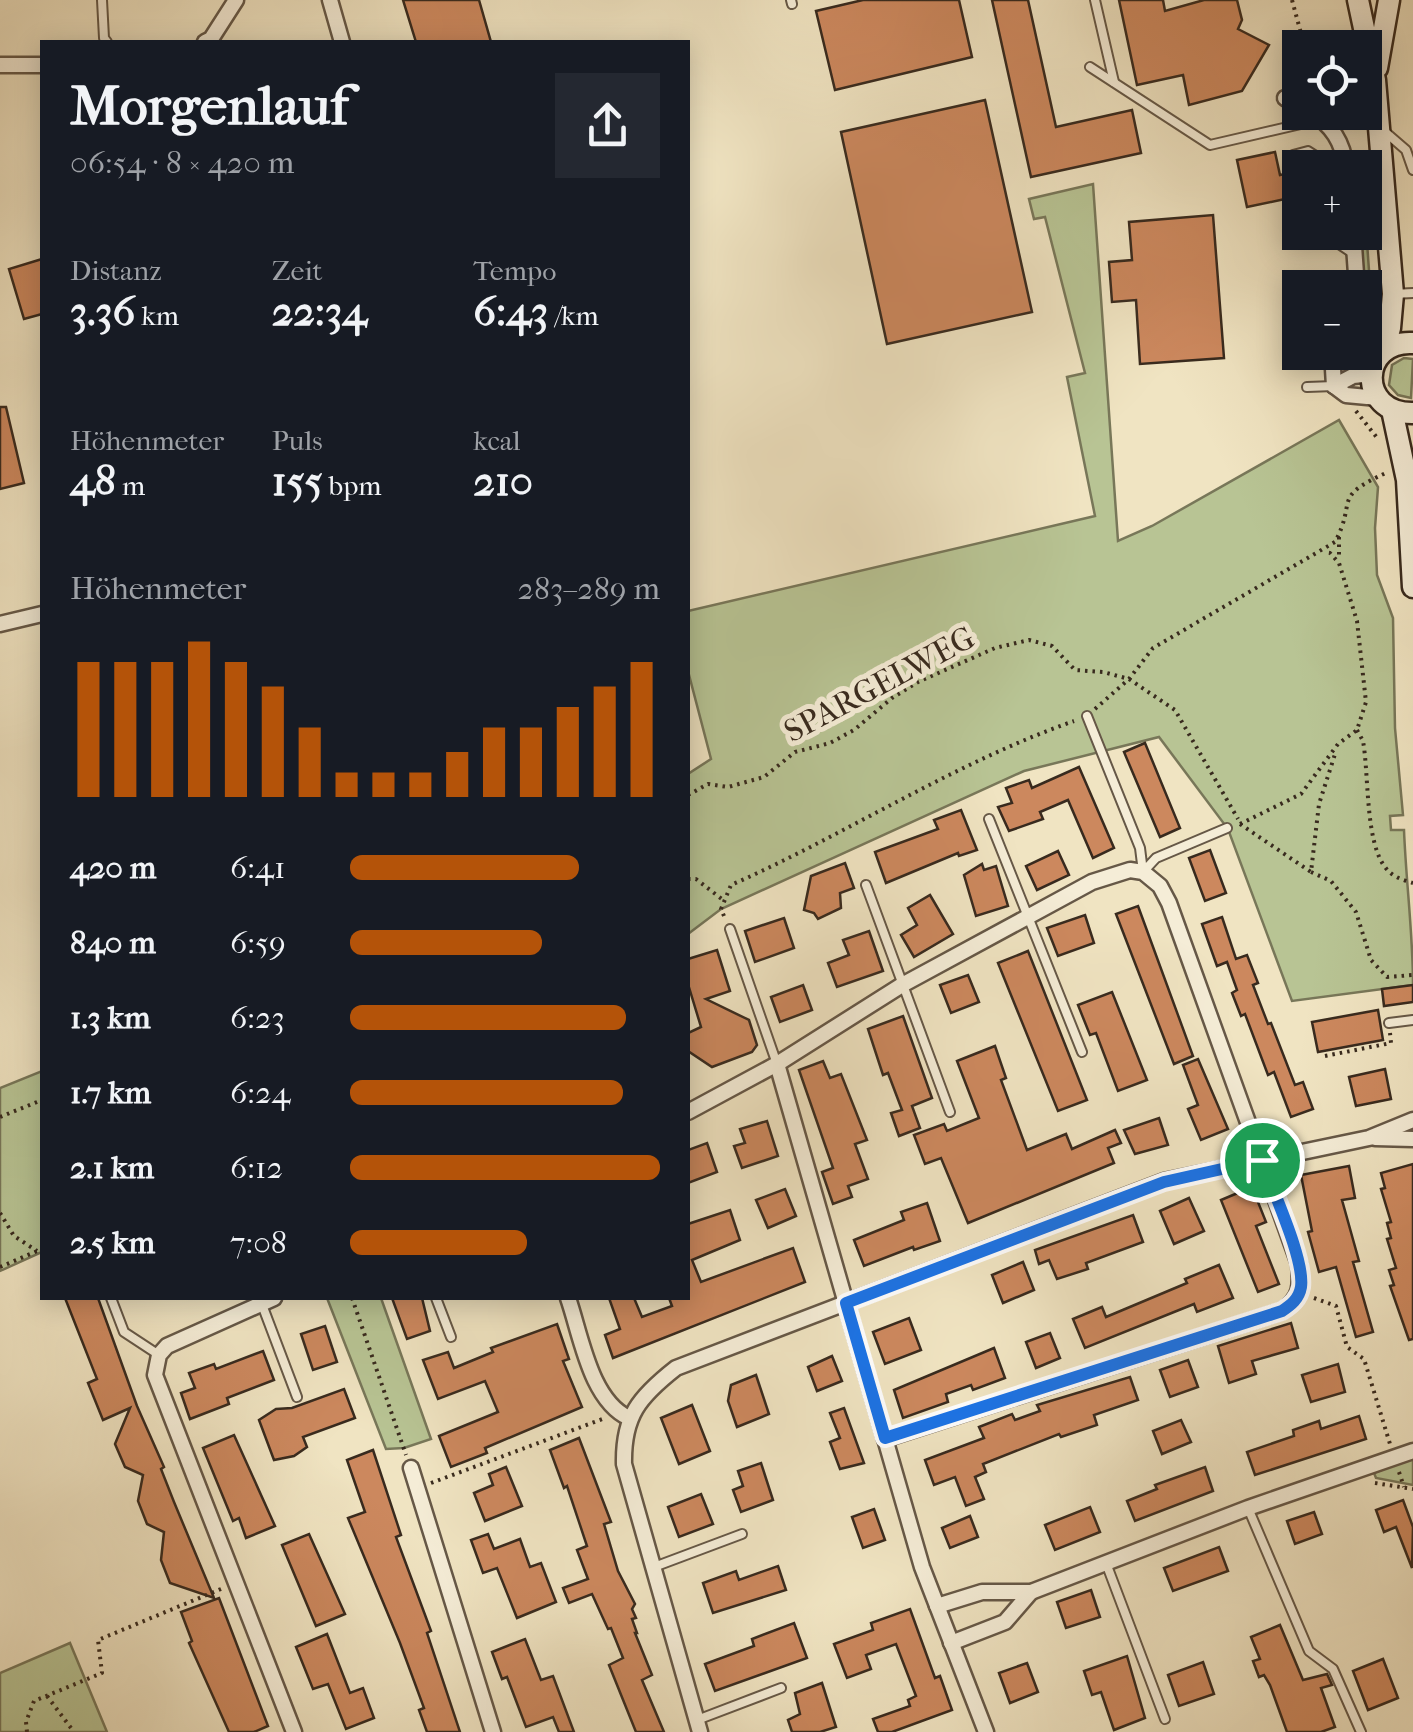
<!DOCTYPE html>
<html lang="de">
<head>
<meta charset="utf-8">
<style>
	:root { --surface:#171b24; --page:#242831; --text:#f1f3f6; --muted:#9ea1a6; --accent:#b45309 }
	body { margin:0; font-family:"IM FELL French Canon",serif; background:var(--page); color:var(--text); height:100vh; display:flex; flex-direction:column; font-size:38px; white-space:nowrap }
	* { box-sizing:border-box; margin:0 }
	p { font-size:32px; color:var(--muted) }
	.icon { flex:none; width:55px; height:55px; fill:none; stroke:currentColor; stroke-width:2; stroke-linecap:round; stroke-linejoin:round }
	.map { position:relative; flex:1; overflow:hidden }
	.side { position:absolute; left:40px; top:40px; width:650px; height:1260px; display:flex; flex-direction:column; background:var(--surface); border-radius:0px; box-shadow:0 5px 25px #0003 }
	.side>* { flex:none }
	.controls { position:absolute; left:1282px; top:30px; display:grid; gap:20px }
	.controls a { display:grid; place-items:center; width:100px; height:100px; border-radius:0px; background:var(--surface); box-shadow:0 5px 25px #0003; font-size:50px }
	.pin { position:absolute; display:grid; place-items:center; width:85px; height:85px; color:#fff; margin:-42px; border:5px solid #fff; border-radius:50%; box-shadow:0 2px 10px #0007 }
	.round { display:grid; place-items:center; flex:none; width:105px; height:105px; border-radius:0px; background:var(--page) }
	.overview { display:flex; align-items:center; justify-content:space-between; height:170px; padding:0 30px }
	h1 { font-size:55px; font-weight:700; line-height:75px }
	.stats { display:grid; grid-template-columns:repeat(3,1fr); gap:15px; height:170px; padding:10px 30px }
	.stats div { display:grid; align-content:center }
	.stats b { font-size:42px; font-weight:700 }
	.stats small { font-size:28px; font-weight:400 }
	.stats p { font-size:28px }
	.chart { height:280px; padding:20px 30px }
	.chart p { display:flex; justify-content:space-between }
	.chart svg { width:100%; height:180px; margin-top:10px; stroke:var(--accent); stroke-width:6 }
	ul { padding:0 30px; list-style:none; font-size:32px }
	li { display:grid; grid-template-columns:160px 120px 1fr; align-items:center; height:75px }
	li i { height:25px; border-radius:12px; background:var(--accent) }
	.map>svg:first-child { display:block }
	.green { fill:#b8c494; stroke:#787759; stroke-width:2.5 }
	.building { fill:#cc885e; stroke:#382a1e; stroke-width:2.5 }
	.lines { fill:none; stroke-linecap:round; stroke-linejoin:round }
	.service-casing { stroke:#665847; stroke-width:12 }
	.minor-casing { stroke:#665847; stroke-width:19 }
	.secondary-casing { stroke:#382a1e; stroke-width:25 }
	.path { stroke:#382a1e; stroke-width:4; stroke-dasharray:2.5 5; stroke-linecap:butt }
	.service { stroke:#f5edd7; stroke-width:8 }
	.minor { stroke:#f5edd7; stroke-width:14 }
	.secondary { stroke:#f5edd7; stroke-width:20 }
	.route-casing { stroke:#fff; stroke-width:20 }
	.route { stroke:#1a73e8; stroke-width:12 }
	.labels { text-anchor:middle; stroke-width:10; stroke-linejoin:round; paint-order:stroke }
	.street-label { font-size:32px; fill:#382a1e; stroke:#f5edd7 }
</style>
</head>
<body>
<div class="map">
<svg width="1413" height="1732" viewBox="0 0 1413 1732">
	<rect width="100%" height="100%" fill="#f0e4c2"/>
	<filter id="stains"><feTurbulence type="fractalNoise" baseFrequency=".002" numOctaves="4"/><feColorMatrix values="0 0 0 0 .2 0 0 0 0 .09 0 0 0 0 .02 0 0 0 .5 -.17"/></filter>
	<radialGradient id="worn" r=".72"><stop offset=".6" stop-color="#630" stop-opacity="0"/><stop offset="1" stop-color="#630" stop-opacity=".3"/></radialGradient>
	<g class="green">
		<path d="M1093,184L1118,541L1152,526L1339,420L1378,487L1375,528L1377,575L1393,618L1395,728L1403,815L1390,816L1391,830H1404C1406,882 1413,933 1413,985L1292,1001L1228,829L1159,737L1024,771L721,909L688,934V774L711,759L688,671V611L1095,516L1067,377L1085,373L1045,217L1034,219L1029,199Z"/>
		<polygon points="1365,213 1372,314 1365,331 1360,233 1365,232"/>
		<polygon points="1404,358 1413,359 1411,398 1398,395 1389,385 1392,365"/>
		<polygon points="42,1071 42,1252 0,1271 0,1088"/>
		<polygon points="327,1298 381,1298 431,1439 404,1448 386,1449"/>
		<polygon points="1413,1457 1413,1485 1376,1478 1374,1473"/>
		<polygon points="70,1643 107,1732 0,1732 0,1673"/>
	</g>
	<g class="building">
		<polygon points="403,0 479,0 491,42 416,42"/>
		<polygon points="863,0 959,0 972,57 835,90 816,11"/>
		<polygon points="992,0 1028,0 1056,127 1132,110 1141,153 1031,177"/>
		<polygon points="1119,0 1163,0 1165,11 1204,0 1237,0 1242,20 1238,29 1269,45 1242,91 1189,105 1183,75 1137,85"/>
		<polygon points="985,100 1032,312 887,344 841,132"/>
		<polygon points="1275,152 1280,175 1300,171 1300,189 1284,193 1285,199 1247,207 1237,160"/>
		<polygon points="1213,215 1224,358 1140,364 1136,300 1112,302 1109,262 1132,260 1129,222"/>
		<polygon points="42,259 42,314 24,319 9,269"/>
		<polygon points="0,407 6,407 24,483 0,489"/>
		<polygon points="1145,743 1180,828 1160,837 1124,752"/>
		<polygon points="1079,767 1114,848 1093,858 1068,800 1040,812 1043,819 1009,831 998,807 1012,803 1006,788 1029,780 1032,788"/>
		<polygon points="961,810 977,850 959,856 958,853 886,883 875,852 938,829 934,820"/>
		<polygon points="1210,850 1226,893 1205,901 1189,858"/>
		<polygon points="1058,851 1069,875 1037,890 1026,866"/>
		<polygon points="845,863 854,888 840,893 841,908 818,919 814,913 804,910 811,876"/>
		<polygon points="982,864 984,870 996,866 1008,906 976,916 964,875"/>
		<polygon points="930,895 953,934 914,957 901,935 917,925 908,908"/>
		<polygon points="1138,906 1193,1056 1174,1064 1116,914"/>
		<polygon points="1085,915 1094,943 1058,956 1047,928"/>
		<polygon points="1222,917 1236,959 1247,955 1258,983 1253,985 1268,1024 1271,1023 1295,1085 1303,1082 1313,1109 1291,1117 1274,1072 1268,1075 1245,1014 1241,1016 1232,993 1237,990 1227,962 1217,966 1202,924"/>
		<polygon points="784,918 794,948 755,962 745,931"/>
		<polygon points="869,931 883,971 837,987 828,963 849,955 843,940"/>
		<polygon points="717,950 730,991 706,999 749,1020 757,1045 752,1052 712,1067 688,1051 688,1033 701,1027 688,984 688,959"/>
		<polygon points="1028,951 1087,1100 1058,1111 998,963"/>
		<polygon points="968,975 979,1002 951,1013 940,985"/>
		<polygon points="803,985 812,1010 780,1022 771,997"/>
		<polygon points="1413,985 1413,1002 1384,1006 1382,989"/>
		<polygon points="1112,992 1147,1080 1118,1091 1096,1033 1090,1035 1078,1005"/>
		<polygon points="1378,1010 1383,1040 1318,1052 1312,1022"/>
		<polygon points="903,1016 932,1098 912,1106 920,1128 899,1136 891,1113 902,1110 888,1073 883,1075 868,1029"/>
		<polygon points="995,1046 1006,1078 1001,1080 1027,1150 1066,1134 1072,1149 1115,1130 1121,1143 1108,1148 1114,1163 968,1223 941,1158 925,1164 914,1135 944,1124 947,1131 979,1118 957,1061"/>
		<polygon points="1198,1059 1228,1129 1201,1140 1188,1109 1198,1105 1183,1065"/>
		<polygon points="823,1061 830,1078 841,1074 867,1140 855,1144 868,1179 848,1186 852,1197 833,1204 822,1172 833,1168 799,1070"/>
		<polygon points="1385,1069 1391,1099 1356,1106 1349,1077"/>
		<polygon points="1159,1118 1168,1145 1135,1154 1124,1130"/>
		<polygon points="767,1121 778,1156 742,1168 734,1146 745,1143 740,1129"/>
		<polygon points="707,1143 717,1172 688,1183 688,1150"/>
		<polygon points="1413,1164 1413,1339 1409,1340 1390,1286 1394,1285 1389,1270 1396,1268 1387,1239 1391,1238 1387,1223 1391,1222 1381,1189 1385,1188 1381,1173"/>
		<polygon points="1349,1166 1355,1198 1342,1200 1359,1261 1353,1262 1373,1332 1356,1337 1336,1267 1319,1272 1308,1232 1312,1231 1301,1175"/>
		<polygon points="1252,1187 1266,1222 1256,1226 1279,1284 1258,1292 1221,1200"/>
		<polygon points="785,1189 796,1216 768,1228 756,1200"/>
		<polygon points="1189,1198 1204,1231 1174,1244 1160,1211"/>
		<polygon points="927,1203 940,1241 914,1250 913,1247 864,1266 854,1240 904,1220 901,1212"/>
		<polygon points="730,1210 740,1240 692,1260 701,1282 793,1248 805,1282 613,1358 605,1335 620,1329 609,1298 634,1298 642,1317 672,1306 669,1298 688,1298 688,1224"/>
		<polygon points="1133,1215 1143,1242 1086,1263 1088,1269 1057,1279 1049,1260 1039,1264 1035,1250"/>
		<polygon points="1023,1262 1034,1290 1003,1303 992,1275"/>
		<polygon points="1219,1265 1233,1298 1197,1312 1194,1304 1085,1348 1073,1319 1102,1307 1106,1317 1187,1283 1185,1279"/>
		<polygon points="65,1298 98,1298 137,1406 164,1467 161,1469 174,1502 214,1598 170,1583 161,1560 164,1532 147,1524 138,1501 143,1475 125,1467 115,1444 130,1408 103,1420 88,1383 97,1379"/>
		<polygon points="392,1298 422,1298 430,1331 407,1339"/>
		<polygon points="909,1318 921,1350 885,1364 873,1332"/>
		<polygon points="1291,1323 1298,1348 1252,1361 1256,1374 1229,1383 1218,1346"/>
		<polygon points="557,1324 569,1359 563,1361 582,1407 485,1448 487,1453 451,1467 439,1436 498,1412 485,1381 438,1399 423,1360 448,1352 454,1368 493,1352 491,1348"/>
		<polygon points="325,1326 337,1362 313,1370 301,1334"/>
		<polygon points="1050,1333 1060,1358 1036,1368 1026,1342"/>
		<polygon points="994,1348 1005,1378 973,1390 971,1385 946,1394 948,1402 903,1418 894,1390"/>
		<polygon points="263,1351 274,1380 227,1398 229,1404 190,1419 181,1393 195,1388 189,1373 214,1364 216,1369"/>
		<polygon points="832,1356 842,1381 817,1391 808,1367"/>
		<polygon points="1188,1360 1198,1387 1170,1397 1160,1370"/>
		<polygon points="1338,1364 1345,1392 1311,1402 1302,1375"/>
		<polygon points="756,1375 769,1414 737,1427 728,1401 731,1385"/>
		<polygon points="1130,1377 1138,1400 1094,1415 1097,1425 1061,1437 1059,1434 983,1464 986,1472 975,1477 984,1499 966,1506 955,1477 934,1485 925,1460 984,1438 979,1427 1012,1414 1015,1420 1040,1411 1037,1405"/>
		<polygon points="344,1389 355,1418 303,1437 307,1447 294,1456 274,1460 259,1420 276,1409 292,1408"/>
		<polygon points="692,1405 710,1451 679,1464 661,1418"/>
		<polygon points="844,1408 864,1463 840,1469 830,1442 840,1438 830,1413"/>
		<polygon points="1359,1416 1366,1439 1255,1475 1247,1452 1294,1436 1293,1430 1319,1421 1321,1429"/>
		<polygon points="1181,1420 1191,1442 1162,1454 1153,1431"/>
		<polygon points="234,1435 275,1526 246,1538 239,1518 233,1521 203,1448"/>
		<polygon points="579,1438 611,1522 604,1524 618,1571 635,1604 632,1609 636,1618 632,1619 637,1633 635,1633 652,1675 642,1680 664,1732 636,1732 609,1665 623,1658 611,1628 608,1629 592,1594 569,1603 563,1588 588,1579 577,1550 587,1546 567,1486 564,1488 550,1450"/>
		<polygon points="373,1450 401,1535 396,1537 431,1631 427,1633 460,1732 427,1732 419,1710 424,1708 400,1643 348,1518 365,1512 347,1460"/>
		<polygon points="761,1463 773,1500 741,1512 733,1490 743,1486 738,1471"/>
		<polygon points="506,1467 522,1506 485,1521 474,1493 493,1485 489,1474"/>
		<polygon points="1205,1467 1213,1491 1135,1521 1127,1501 1157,1489 1155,1485"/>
		<polygon points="701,1494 713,1524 679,1537 668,1507"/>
		<polygon points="1403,1500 1413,1527 1412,1568 1396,1527 1384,1532 1376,1510"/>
		<polygon points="1090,1507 1100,1532 1055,1550 1045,1525"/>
		<polygon points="874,1509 885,1540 863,1548 852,1517"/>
		<polygon points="1314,1512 1322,1534 1295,1544 1287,1521"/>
		<polygon points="970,1516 978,1537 950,1548 942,1528"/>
		<polygon points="309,1534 345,1614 316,1626 282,1545"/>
		<polygon points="488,1534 494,1549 520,1539 530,1567 541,1563 556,1602 517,1618 497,1568 483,1573 471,1540"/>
		<polygon points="1219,1547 1228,1571 1173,1591 1164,1568"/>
		<polygon points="778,1566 786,1590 713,1613 703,1583 736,1571 739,1580"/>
		<polygon points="1091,1590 1100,1617 1066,1628 1057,1602"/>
		<polygon points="219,1598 268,1726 254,1732 229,1732 189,1643 192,1641 181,1612"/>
		<polygon points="910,1609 935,1678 940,1676 952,1710 892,1732 878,1732 873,1719 910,1706 908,1700 916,1696 896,1644 866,1655 871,1669 847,1678 834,1644 873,1630 871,1623"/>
		<polygon points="794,1623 807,1658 715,1691 705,1664 754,1646 752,1639"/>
		<polygon points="1280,1625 1303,1680 1327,1674 1332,1685 1321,1688 1335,1727 1321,1732 1287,1732 1270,1685 1264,1675 1259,1677 1253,1661 1260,1659 1251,1637"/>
		<polygon points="327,1634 350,1693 363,1688 374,1718 346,1729 328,1684 313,1689 296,1647"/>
		<polygon points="525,1639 541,1680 553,1676 574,1732 559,1732 553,1717 526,1727 507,1677 502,1679 492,1652"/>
		<polygon points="1127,1656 1145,1718 1114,1730 1101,1692 1092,1695 1084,1671"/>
		<polygon points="1383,1659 1398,1698 1368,1710 1353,1671"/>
		<polygon points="1203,1662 1214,1694 1179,1706 1168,1675"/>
		<polygon points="1027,1663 1038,1692 1010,1703 999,1673"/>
		<polygon points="822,1683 836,1727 820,1732 792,1732 788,1720 800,1714 795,1693"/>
	</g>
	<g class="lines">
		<defs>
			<g id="service">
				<polyline points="102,0 104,38 107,42"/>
				<polyline points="791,0 792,4"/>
				<polyline points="1095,0 1114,82"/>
				<polyline points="1090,67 1210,145 1318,120"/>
				<polyline points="1384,131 1406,150 1413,170"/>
				<polyline points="1293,155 1308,151 1319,158 1322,168"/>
				<polyline points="1334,232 1339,244 1354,254"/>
				<polyline points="1393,294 1413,293"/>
				<polyline points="1307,387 1334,386"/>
				<polyline points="1087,716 1140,848 1143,872 1156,858 1227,828"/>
				<polyline points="989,819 1082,1052"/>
				<polyline points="866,885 950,1112"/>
				<polyline points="730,929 777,1064"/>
				<polyline points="1389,1023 1413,1020"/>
				<polyline points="111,1298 124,1332 159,1355"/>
				<polyline points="436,1298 451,1337"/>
				<polyline points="261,1302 297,1397"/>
				<polyline points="1248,1508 1309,1651 1333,1669 1361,1732"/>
				<polyline points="1106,1563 1165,1719"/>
				<polyline points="654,1567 742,1534"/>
				<polyline points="697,1720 781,1688"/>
			</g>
			<g id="minor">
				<polyline points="330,0 342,42"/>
				<polyline points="205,42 211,39 236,0"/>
				<polyline points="0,65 42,65"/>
				<polyline points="1285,98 1300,107"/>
				<path d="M1310,112C1332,125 1343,142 1346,168"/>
				<polyline points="1353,232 1357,288"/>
				<polyline points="1332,352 1334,386"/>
				<polyline points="1334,386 1346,395 1378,398"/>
				<polyline points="1334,386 1353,376 1372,374"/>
				<polyline points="0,624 42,614"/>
				<polyline points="777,1064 922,1567 986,1732"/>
				<path d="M688,1112L777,1064L902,985L1092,882L1130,870L1143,872L1160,886L1169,903L1299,1264C1301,1286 1301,1298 1282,1311L885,1439"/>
				<polyline points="1375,1138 1413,1139"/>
				<polyline points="274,1298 167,1346 159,1355 155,1375 294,1732"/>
				<path d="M568,1298C581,1335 590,1400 629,1418"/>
				<polyline points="411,1468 493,1732"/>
				<polyline points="937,1606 982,1592 1031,1592 1248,1508 1413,1451"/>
				<polyline points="951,1643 1005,1622 1031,1592"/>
				<path d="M700,1732L624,1464C623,1416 639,1397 676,1368L1164,1181L1369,1138L1413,1120"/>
			</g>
			<g id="secondary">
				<polyline points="1358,0 1375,80 1393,294 1390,328 1384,351"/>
				<polyline points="1377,68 1389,0"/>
				<path d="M1413,343C1359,340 1357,414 1413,413"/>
				<polyline points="1392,410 1407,480 1413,587"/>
			</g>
		</defs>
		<use href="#service" class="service-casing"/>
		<use href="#minor" class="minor-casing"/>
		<use href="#secondary" class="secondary-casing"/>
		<g class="path">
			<polyline points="1292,0 1305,48"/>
			<polyline points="1356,411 1378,439"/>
			<polyline points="1339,537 1339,558"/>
			<path d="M1095,709L1129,679L1153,648L1335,542C1358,499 1330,498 1388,472"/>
			<path d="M1357,730L1363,741C1369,774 1365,841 1385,867C1392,877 1403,880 1413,883"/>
			<polyline points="688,795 708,784 728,787 764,777 795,752 830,743 854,730 892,698 918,682 995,648 1029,640 1052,646 1075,670 1103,672 1129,679 1175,710 1238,819"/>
			<polyline points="1240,824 1301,794 1338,744 1357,730 1366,702 1357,621 1339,563 1330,553 1324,552"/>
			<polyline points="1240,824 1311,872 1319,804 1336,751"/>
			<polyline points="1311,872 1331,881 1356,912 1371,960 1387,977 1413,975"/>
			<polyline points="688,879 696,879 723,900"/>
			<path d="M724,916L721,909L731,885C847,834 954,763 1074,721"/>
			<polyline points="1325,1056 1391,1043 1390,1033"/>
			<polyline points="0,1117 42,1100"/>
			<polyline points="0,1213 14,1236 37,1251"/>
			<polyline points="0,1267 42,1249"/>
			<polyline points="352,1298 406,1455"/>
			<polyline points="1314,1298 1336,1306 1347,1347 1364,1359 1390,1444"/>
			<polyline points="1399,1472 1404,1487"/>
			<polyline points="431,1483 605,1418"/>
			<polyline points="1375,1483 1413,1489"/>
			<polyline points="47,1696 74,1732"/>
			<polyline points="27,1732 26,1722 34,1701 102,1673 98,1640 221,1589"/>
		</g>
		<use href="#service" class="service"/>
		<use href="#minor" class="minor"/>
		<use href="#secondary" class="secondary"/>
	</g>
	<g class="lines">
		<defs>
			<path id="route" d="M1262,1160C1272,1190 1305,1259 1301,1287C1299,1299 1291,1305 1282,1311L885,1438L846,1303L1164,1182Z"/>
		</defs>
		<use href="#route" class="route-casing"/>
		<use href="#route" class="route"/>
	</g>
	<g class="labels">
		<g class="street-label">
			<text transform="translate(879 684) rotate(-28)" y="11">SPARGELWEG</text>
		</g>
	</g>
	<rect width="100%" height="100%" filter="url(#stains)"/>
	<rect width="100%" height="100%" fill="url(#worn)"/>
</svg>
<div class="controls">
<a><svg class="icon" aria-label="locate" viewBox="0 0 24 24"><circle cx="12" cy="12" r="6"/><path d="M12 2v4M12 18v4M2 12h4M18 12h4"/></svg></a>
<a>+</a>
<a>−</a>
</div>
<div class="pin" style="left:1262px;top:1160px;background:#1e9e55"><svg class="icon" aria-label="arrive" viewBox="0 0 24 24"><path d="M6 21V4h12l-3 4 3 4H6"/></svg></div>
<section class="side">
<div class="overview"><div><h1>Morgenlauf</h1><p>06:54 · 8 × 420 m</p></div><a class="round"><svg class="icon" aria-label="share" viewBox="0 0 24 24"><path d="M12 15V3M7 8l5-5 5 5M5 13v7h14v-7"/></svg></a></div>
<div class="stats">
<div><p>Distanz</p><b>3.36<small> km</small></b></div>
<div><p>Zeit</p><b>22:34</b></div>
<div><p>Tempo</p><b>6:43<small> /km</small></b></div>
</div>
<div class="stats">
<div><p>Höhenmeter</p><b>48<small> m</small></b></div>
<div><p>Puls</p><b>155<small> bpm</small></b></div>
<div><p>kcal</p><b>210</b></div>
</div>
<div class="chart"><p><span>Höhenmeter</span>283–289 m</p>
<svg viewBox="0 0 160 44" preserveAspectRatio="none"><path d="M5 44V11M15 44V11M25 44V11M35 44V6M45 44V11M55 44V17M65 44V27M75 44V38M85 44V38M95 44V38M105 44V33M115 44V27M125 44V27M135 44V22M145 44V17M155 44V11"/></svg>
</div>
<ul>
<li><b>420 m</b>6:41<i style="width:74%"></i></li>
<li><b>840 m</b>6:59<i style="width:62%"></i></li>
<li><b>1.3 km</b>6:23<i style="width:89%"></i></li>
<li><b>1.7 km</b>6:24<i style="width:88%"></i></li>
<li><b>2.1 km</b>6:12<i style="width:100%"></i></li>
<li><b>2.5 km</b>7:08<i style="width:57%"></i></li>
</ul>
</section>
</div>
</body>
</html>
